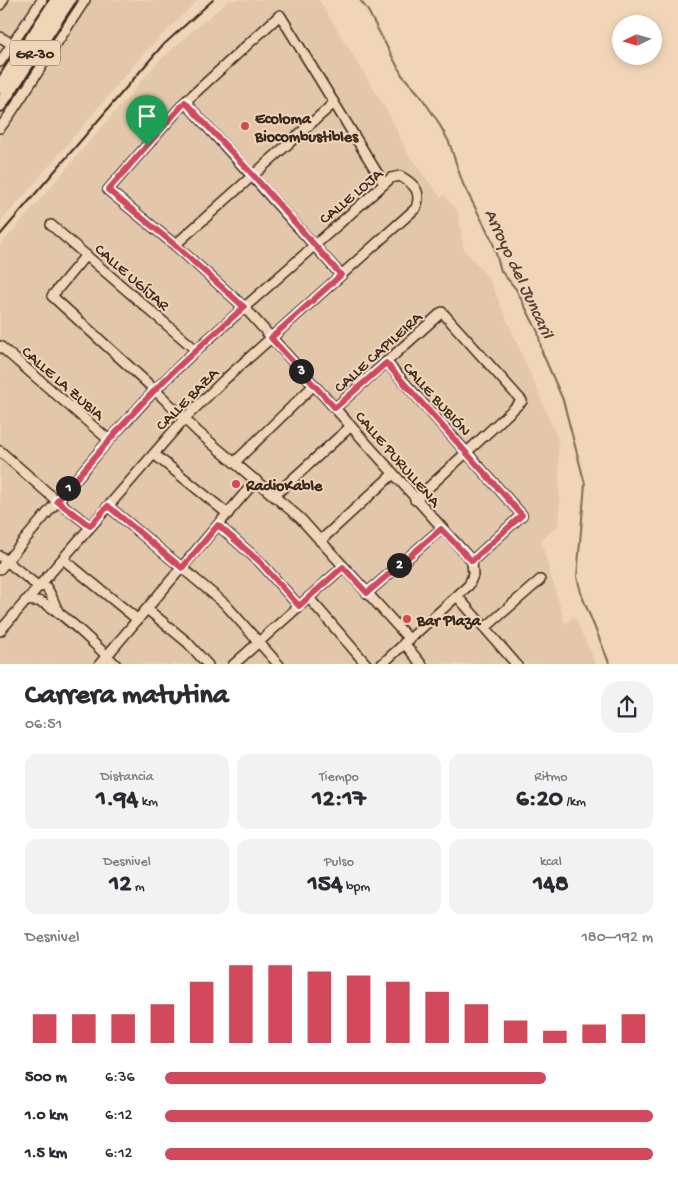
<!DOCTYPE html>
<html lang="es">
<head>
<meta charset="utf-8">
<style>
	:root { --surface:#fff; --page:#f2f2f3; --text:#2b2b33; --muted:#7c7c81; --accent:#d1495b }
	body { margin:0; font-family:"Gochi Hand",sans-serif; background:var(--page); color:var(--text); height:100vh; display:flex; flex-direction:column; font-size:19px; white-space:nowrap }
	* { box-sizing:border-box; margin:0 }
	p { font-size:16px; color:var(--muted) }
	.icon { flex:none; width:28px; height:28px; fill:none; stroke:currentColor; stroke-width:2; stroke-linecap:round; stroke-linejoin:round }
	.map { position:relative; height:664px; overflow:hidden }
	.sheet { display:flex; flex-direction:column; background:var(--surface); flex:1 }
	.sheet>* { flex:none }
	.needle { width:32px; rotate:265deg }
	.tools { position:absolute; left:612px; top:15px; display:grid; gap:10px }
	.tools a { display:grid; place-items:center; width:50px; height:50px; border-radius:50%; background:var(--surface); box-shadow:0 2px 8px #0003; font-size:25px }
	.pin { position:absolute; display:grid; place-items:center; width:42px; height:42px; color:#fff; margin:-51px -21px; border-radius:50% 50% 50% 0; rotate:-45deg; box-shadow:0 0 5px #0007 }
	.pin .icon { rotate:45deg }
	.km { position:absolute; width:25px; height:25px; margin:-12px; border-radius:50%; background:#222; color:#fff; font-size:14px; line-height:25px; text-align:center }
	.round { display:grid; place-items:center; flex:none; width:52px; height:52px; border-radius:20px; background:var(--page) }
	.summary { display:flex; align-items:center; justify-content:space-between; height:85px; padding:0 25px }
	h1 { font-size:28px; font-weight:700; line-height:38px }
	.figures { display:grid; grid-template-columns:repeat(3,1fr); gap:8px; height:85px; padding:5px 25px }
	.figures div { display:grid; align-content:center; border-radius:12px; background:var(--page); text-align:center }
	.figures b { font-size:25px; font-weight:700 }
	.figures small { font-size:14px; font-weight:400 }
	.figures p { font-size:14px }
	.chart { height:140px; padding:10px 25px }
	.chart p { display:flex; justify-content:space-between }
	.chart svg { width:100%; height:90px; margin-top:5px; stroke:var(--accent); stroke-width:6 }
	ul { padding:0 25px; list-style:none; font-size:16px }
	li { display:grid; grid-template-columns:80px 60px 1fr; align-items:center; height:38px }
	li i { height:12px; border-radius:6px; background:var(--accent) }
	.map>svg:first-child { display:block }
	.built { fill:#e2c7ab }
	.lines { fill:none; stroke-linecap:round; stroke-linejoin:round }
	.stream { stroke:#7e6a58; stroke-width:2 }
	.minor-casing { stroke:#3b2a1e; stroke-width:12 }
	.highway-casing { stroke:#3b2a1e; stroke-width:16 }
	.minor { stroke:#f1d5b8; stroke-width:9 }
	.highway { stroke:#f1d5b8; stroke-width:12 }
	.rail { stroke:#3b2a1e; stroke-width:2 }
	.route-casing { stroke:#fff; stroke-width:10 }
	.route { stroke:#d1495b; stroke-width:6 }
	.poi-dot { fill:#d1495b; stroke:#f1d5b8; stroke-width:2 }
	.labels { text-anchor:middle; stroke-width:4; stroke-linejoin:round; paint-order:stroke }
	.shield { fill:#f1d5b8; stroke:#725d4c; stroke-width:1 }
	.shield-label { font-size:15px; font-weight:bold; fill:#3b2a1e }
	.poi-label { font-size:16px; font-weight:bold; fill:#3b2a1e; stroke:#f1d5b8; text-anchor:start }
	.street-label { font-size:16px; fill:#3b2a1e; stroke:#f1d5b8 }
	.water-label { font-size:18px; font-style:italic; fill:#574436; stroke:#f1d5b8 }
</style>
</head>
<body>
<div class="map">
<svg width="678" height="665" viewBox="0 0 678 665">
	<rect width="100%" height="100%" fill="#f1d5b8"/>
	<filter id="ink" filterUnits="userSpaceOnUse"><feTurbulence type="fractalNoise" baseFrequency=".02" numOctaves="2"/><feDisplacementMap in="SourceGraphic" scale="10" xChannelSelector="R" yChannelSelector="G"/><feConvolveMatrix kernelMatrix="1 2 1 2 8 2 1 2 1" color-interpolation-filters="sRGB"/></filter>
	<g filter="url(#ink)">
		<g class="built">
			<polygon points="0,0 51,0 0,79"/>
			<polygon points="88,0 198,0 145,52 28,191 0,222 0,132"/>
			<polygon points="230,0 319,0 390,116 408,154 441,198 444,195 458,211 464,250 489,278 558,439 560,523 541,541 565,624 574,616 596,664 0,665 0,246 157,63 191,32"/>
		</g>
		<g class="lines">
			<polyline class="stream" points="360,0 367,9 402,75 420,95 437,120 449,142 463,184 492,240 501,271 516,289 538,332 542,352 563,400 585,484 577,577 582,596 610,665"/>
			<defs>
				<g id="minor">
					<polyline points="0,5 3,0"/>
					<polyline points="0,37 12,44"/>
					<polyline points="0,62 42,0"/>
					<polyline points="185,102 341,275"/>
					<polyline points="0,128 11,113 85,0"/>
					<polyline points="384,184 280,15 185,102 108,190 175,245 244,307 472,561"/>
					<polyline points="51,225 196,350"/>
					<polyline points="175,245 334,103"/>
					<polyline points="86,255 52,296 155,390 198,432 300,518 409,639"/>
					<polyline points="0,346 109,440"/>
					<polyline points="387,363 522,515 472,561"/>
					<polyline points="335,408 442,312 522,401 415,500"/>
					<polyline points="0,451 57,501 90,526"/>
					<polyline points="154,454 228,514"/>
					<polyline points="235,462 314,385"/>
					<polyline points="274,496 350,427"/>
					<polyline points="108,506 225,604 279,665"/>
					<polyline points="218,525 260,562 299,606"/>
					<polyline points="320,541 393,474"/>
					<path d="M0,556L39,587L45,586C50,590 55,606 59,613"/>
					<polyline points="63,559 138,620"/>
					<path d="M0,569L109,440L155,390L196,350L391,178L400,176C414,184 422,191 416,208L223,381L184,419L0,631"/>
					<polyline points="367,593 441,529"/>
					<polyline points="457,596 517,665"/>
					<polyline points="309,598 367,665"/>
					<path d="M25,601C30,601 36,600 41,602C58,608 101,650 116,665"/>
					<polyline points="147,609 187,642 208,665"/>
					<polyline points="485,628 540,580"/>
					<polyline points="404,643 422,665"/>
					<polyline points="99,665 256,480"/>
					<polyline points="233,665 343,567"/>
					<polyline points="381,665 469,585 473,575 472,561"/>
				</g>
				<g id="highway">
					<polyline points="0,87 57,0"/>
					<polyline points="0,105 69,0"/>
				</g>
			</defs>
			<use href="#minor" class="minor-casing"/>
			<use href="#highway" class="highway-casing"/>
			<use href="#minor" class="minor"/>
			<use href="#highway" class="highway"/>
			<polyline class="rail" points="0,235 161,47 213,0"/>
		</g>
	</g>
	<g class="lines" filter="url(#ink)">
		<defs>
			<path id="route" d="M185,102L253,175L341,275L271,338L335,408L386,363L522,515L472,561L441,529L367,593L343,567L299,606L260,562L218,525L182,568L108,506L90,526L57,501C89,464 120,426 154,391C182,361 213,335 244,307L175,245L108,190Z"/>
		</defs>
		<use href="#route" class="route-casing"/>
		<use href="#route" class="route"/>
	</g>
	<g class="poi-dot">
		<circle cx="245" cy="126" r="5"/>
		<circle cx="236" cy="484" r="5"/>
		<circle cx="407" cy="619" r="5"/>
	</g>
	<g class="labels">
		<rect class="shield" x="10" y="40.5" width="50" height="25" rx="4"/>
		<g class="shield-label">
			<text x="35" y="58">GR-30</text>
		</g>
		<g class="poi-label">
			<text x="255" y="123">Ecoloma<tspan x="255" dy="18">Biocombustibles</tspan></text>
			<text x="246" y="490">RadioKable</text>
			<text x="417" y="625">Bar Plaza</text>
		</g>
		<g class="street-label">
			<text transform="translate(350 195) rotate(-40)" y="6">CALLE LOJA</text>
			<text transform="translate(133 276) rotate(41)" y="6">CALLE UGÍJAR</text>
			<text transform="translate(377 351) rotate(-42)" y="6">CALLE CAPILEIRA</text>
			<text transform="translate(64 382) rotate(41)" y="6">CALLE LA ZUBIA</text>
			<text transform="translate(186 398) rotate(-45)" y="6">CALLE BAZA</text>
			<text transform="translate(438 398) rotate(48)" y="6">CALLE BUBIÓN</text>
			<text transform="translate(399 458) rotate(49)" y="6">CALLE PURULLENA</text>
		</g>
		<g class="water-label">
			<text transform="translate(520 273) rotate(65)" y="6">Arroyo del Juncaril</text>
		</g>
	</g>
</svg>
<div class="tools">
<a><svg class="needle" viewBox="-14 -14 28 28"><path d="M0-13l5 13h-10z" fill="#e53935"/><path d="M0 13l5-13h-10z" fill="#7c7c81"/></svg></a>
</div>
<div class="pin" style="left:147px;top:146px;background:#1e9e55"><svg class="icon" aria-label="arrive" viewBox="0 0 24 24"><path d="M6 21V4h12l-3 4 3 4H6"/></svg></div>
<b class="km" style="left:68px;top:488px">1</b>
<b class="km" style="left:399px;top:565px">2</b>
<b class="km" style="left:301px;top:371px">3</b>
</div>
<section class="sheet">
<div class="summary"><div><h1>Carrera matutina</h1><p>06:51</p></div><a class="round"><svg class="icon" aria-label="share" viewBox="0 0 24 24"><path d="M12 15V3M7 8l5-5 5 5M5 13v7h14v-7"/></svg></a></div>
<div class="figures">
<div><p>Distancia</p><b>1.94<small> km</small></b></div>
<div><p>Tiempo</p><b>12:17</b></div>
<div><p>Ritmo</p><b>6:20<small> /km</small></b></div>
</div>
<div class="figures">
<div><p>Desnivel</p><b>12<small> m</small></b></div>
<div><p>Pulso</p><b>154<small> bpm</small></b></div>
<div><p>kcal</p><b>148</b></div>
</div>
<div class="chart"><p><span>Desnivel</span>180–192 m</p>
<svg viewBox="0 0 160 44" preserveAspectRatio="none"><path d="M5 44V30M15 44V30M25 44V30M35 44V25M45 44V14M55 44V6M65 44V6M75 44V9M85 44V11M95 44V14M105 44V19M115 44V25M125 44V33M135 44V38M145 44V35M155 44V30"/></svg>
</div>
<ul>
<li><b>500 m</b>6:36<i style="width:78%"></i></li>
<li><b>1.0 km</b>6:12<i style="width:100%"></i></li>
<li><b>1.5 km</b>6:12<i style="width:100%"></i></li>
</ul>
</section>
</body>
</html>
